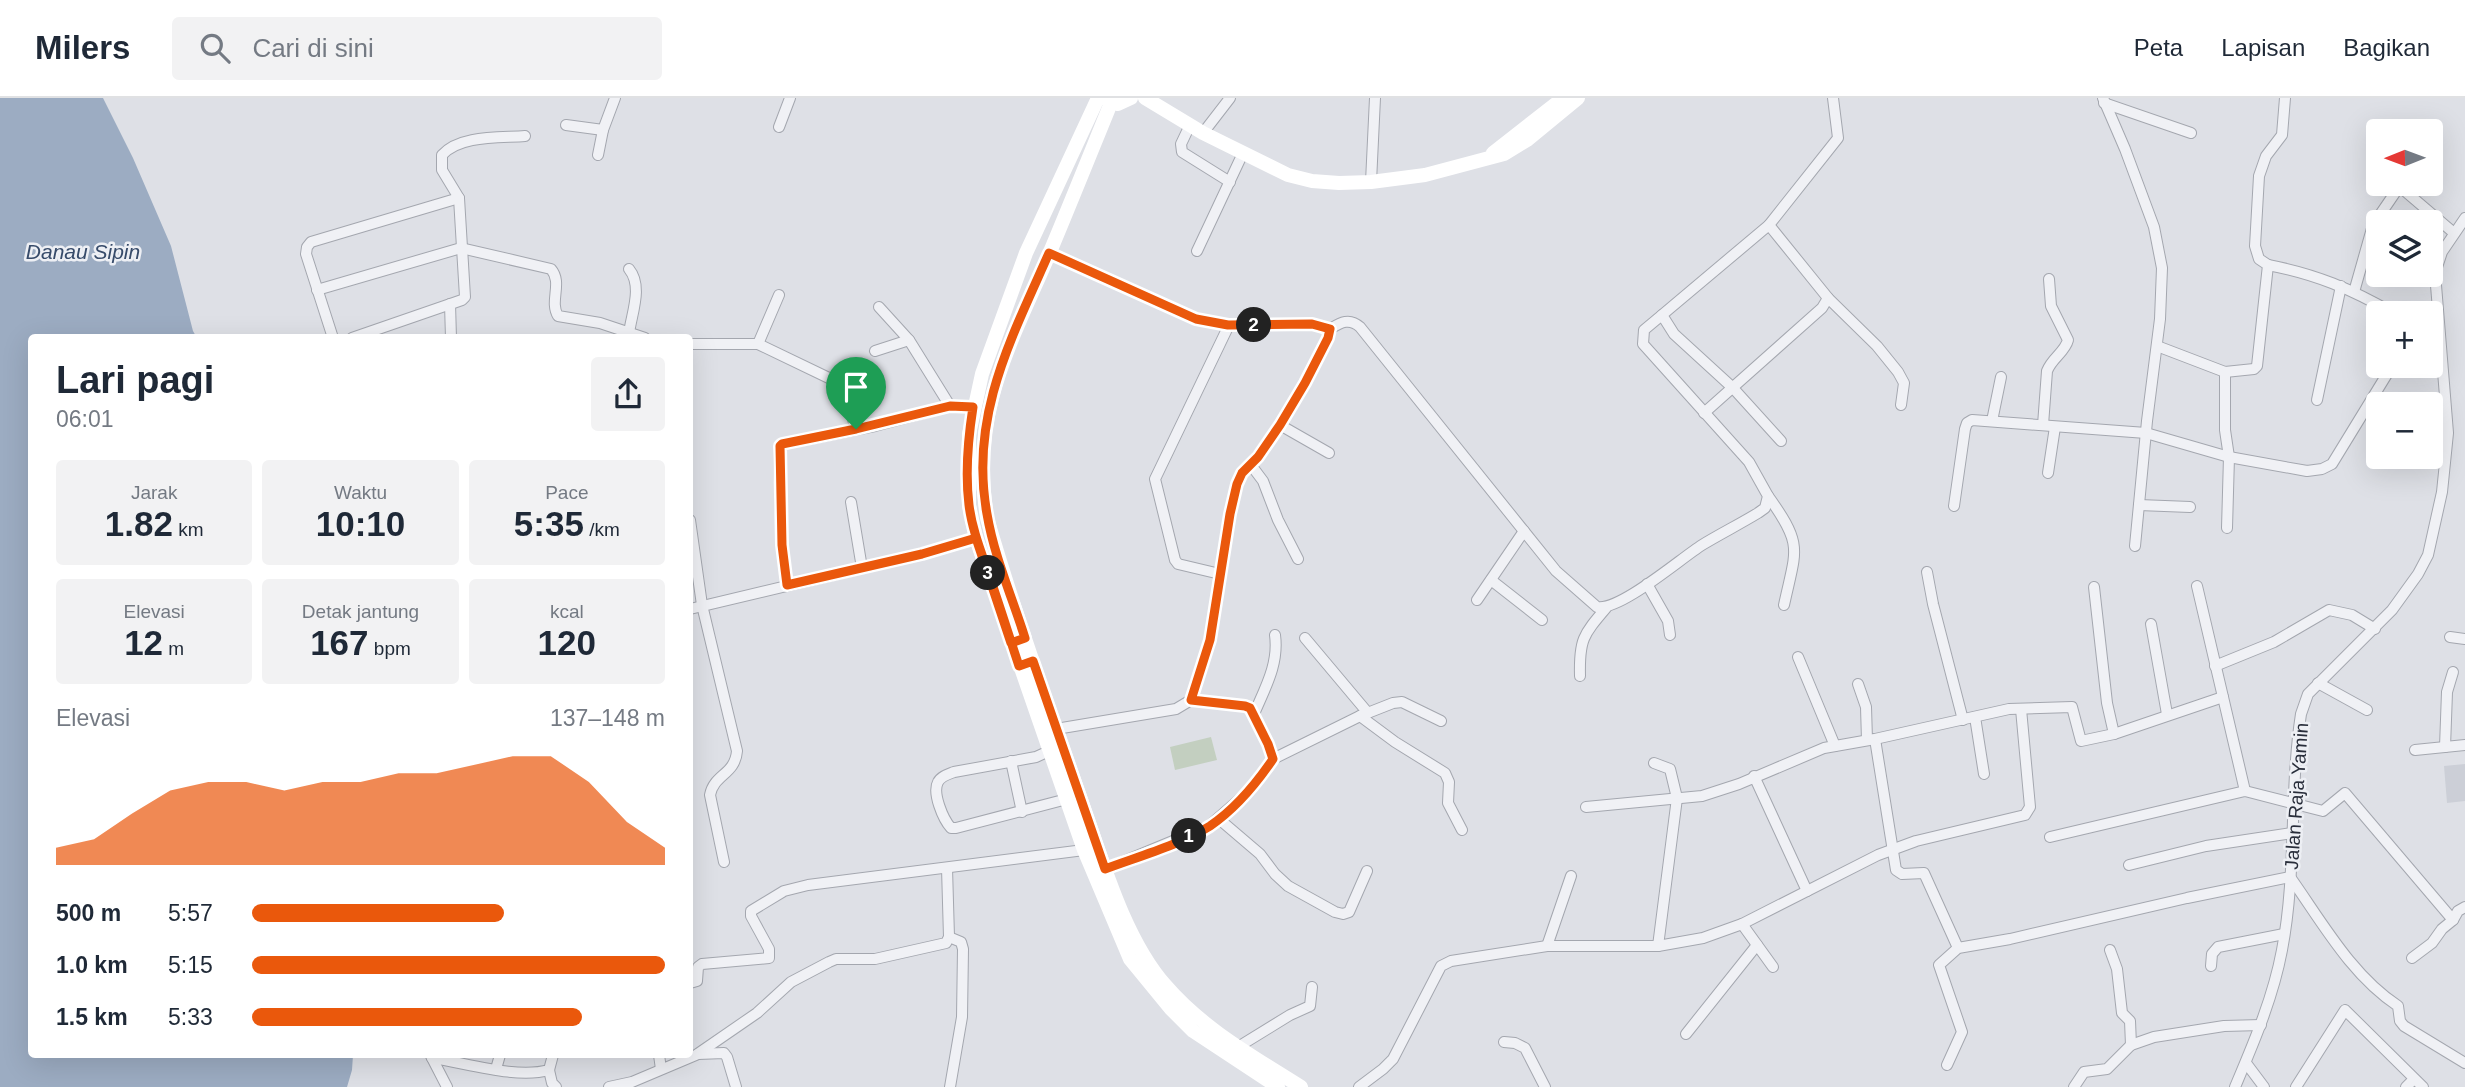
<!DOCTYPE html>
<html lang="id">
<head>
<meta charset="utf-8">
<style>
	:root { --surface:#fff; --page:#f2f2f3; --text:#1f2937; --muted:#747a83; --line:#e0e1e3; --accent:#ea580c }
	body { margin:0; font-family:Arial,sans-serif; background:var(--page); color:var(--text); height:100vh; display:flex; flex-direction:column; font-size:26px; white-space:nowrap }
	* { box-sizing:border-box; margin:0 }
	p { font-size:23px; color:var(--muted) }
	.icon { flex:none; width:38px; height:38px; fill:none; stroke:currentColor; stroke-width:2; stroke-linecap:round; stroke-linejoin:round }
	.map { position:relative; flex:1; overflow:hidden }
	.sheet { position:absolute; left:28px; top:236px; width:665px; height:724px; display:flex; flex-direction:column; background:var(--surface); border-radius:7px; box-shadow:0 7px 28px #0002 }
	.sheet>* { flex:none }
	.needle { width:46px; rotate:269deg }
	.buttons { position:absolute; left:2366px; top:21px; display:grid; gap:14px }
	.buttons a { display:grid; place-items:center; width:77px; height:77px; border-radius:7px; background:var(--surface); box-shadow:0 7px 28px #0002; font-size:35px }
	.pin { position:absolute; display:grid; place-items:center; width:60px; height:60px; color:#fff; margin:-72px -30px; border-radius:50% 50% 50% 0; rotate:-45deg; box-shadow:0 0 7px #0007 }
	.pin .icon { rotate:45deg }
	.km { position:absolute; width:35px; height:35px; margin:-18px; border-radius:50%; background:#222; color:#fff; font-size:19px; line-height:35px; text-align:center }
	.round { display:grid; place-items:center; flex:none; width:74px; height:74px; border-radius:7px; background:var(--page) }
	.summary { display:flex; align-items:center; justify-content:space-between; height:119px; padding:0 28px }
	h1 { font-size:38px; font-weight:800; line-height:52px }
	.metrics { display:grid; grid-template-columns:repeat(3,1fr); gap:10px; height:119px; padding:7px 28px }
	.metrics div { display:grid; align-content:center; border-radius:7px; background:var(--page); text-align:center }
	.metrics b { font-size:35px; font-weight:800 }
	.metrics small { font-size:19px; font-weight:400 }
	.metrics p { font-size:19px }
	.chart { height:196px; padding:14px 28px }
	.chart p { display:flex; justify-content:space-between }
	.chart svg { width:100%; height:126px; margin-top:7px; fill:var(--accent); opacity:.7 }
	ul { padding:0 28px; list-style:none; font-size:23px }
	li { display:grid; grid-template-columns:112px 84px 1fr; align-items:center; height:52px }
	li i { height:18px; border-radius:9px; background:var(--accent) }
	header { display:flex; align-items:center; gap:42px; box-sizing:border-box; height:98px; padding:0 35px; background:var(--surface); border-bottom:2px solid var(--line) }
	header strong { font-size:33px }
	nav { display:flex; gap:38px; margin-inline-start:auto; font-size:24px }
	.search { width:490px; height:63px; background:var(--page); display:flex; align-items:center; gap:18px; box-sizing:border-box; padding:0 24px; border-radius:7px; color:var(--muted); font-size:26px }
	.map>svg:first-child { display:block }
	.built { fill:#cccfd7 }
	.green { fill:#c3cfc0 }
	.water { fill:#9cacc2 }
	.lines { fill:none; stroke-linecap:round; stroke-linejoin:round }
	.street-casing { stroke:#a4a7af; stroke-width:12 }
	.street { stroke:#f0f1f5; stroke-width:10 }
	.secondary { stroke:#fff; stroke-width:14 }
	.route-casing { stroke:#fff; stroke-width:14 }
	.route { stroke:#ea580c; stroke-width:9 }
	.labels { text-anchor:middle; stroke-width:5; stroke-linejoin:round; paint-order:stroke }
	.street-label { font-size:19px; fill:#292e3b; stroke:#edeff4 }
	.water-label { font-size:21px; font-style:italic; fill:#374b6a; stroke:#edeff4 }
</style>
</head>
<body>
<header>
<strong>Milers</strong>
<div class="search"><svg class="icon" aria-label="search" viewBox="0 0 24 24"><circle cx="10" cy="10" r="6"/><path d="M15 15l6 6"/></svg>Cari di sini</div>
<nav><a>Peta</a><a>Lapisan</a><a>Bagikan</a></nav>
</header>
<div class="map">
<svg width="2465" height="989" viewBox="0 0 2465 989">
	<rect width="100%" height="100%" fill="#dee0e6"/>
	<polygon class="built" points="2465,666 2465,703 2447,705 2444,668"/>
	<polygon class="green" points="1211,639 1217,662 1175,672 1170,649"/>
	<polygon class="water" points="0,0 103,0 133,60 171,148 193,233 197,240 32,240 32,957 353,957 352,972 347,989 0,989"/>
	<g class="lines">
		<defs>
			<g id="street">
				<polyline points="1833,0 1838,40 1769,127 1828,200 1877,248 1898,274 1904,285 1901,307"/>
				<polyline points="2103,0 2125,51 2154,129 2162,170 2160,221 2147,323 2135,448"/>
				<polyline points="2104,5 2191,35"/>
				<polyline points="566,27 603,32"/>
				<polyline points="1190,27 1181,46 1182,54 1230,84"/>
				<polyline points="779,29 790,0"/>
				<polyline points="1203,35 1230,0"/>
				<polyline points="598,57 603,32 615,0"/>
				<polyline points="1371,84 1375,0"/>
				<polyline points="2399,88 2454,135"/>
				<polyline points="1769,127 1662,217 1674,236 1733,290 1781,343"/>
				<polyline points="1197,153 1243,55"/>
				<polyline points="1049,155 1196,221 1229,227 1312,226 1330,231"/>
				<path d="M2268,167C2316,176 2351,191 2393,215"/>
				<path d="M317,192L461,150L551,171C563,185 549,203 558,218L600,225L645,240"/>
				<polyline points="2354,194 2373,127 2401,86"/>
				<polyline points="450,206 451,240"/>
				<polyline points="879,209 909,242 950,308"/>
				<path d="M629,235C632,214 643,188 629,171"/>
				<polyline points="333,240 306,156 307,149 311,144 459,100"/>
				<path d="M352,240L462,202L465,199L459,100L442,72V57C460,37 499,40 525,38"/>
				<path d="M690,246H758L833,282C847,296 850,313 856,331"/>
				<polyline points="758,246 779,197"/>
				<polyline points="2157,248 2225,274 2254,271 2257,268 2268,167 2259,161 2255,148 2259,78 2266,58 2282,37 2285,0"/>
				<polyline points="875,253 909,242"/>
				<polyline points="2225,274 2225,332 2229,359 2227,430"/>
				<polyline points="2317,302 2341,188"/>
				<polyline points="1704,315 1822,210 1828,200"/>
				<polyline points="1992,323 2001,279"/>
				<polyline points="1280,327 1329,355"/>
				<path d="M2043,327L2047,273C2052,260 2065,254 2068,242L2051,208L2049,181"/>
				<polyline points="1251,367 1263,383 1278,422 1298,461"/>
				<polyline points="2048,375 2055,329"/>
				<path d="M1768,398C1804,448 1796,451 1784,507"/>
				<polyline points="851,404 862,470"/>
				<polyline points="2139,407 2190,409"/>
				<polyline points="1954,408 1965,331 1967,325 1972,322 2146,335 2229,359 2307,373 2322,371 2332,366 2392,268"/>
				<path d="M690,422L702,507L737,653C735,677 714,676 710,697L724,764"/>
				<polyline points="1927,474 1933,506 1963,622"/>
				<polyline points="1220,476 1178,466 1175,462 1155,381 1229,227"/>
				<polyline points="1491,482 1542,522"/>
				<polyline points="1647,486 1668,523 1670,537"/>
				<polyline points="787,487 782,447 779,353 782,346 875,328 950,308 973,309"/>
				<polyline points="2197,488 2245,693"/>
				<polyline points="2094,489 2107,605 2114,636 2223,599"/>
				<polyline points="1477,502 1524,433"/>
				<polyline points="690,511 921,456 976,440"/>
				<polyline points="2151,526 2167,616"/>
				<polyline points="2450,539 2465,541"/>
				<polyline points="1305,540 1368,615"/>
				<polyline points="1798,559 1835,648"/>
				<polyline points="2215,568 2274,544 2329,512 2352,517 2375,531"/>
				<path d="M1580,578C1579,542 1583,537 1606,510"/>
				<polyline points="2318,585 2367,612"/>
				<polyline points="1858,586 1866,609 1867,642"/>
				<polyline points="1191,602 1245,608 1250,610 1268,646 1273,661"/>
				<path d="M1254,616C1265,590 1279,566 1275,537"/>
				<polyline points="1360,618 1395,644 1445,675 1449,684 1448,705 1462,732"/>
				<polyline points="1975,619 1984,676"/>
				<path d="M1056,631L1176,611L1191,602L1210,542L1230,416L1237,386L1242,375L1257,359L1280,327L1305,285L1328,240L1330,231C1340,225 1349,219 1360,229L1556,473L1597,509C1620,513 1680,461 1702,447C1720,436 1740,426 1758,415L1765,410L1768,398L1749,364L1643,246L1644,232L1662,217"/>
				<polyline points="1875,641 1896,772 1902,776 1924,775 1958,850"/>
				<polyline points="2445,649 2447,594 2453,574"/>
				<polyline points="2415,652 2465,647"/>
				<path d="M1049,653L1036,659L954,674C949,676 941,678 938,684C932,695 943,721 951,730H956L1067,701"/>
				<polyline points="1011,663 1022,714"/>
				<polyline points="1654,665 1670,671 1677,700 1658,848"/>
				<polyline points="1754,678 1807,793"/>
				<polyline points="1586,709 1702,698 1739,686 1824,650 1875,641 2009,611 2072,609 2081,643 2114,636"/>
				<polyline points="1219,721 1260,756 1275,776 1288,788 1335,814 1343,816 1349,814 1367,773"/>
				<polyline points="2050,739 2245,693 2323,713 2345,695 2453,822"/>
				<polyline points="2129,767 2206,748 2292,735"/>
				<polyline points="1105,771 1209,728 1248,694 1273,661 1360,618 1393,605 1402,604 1441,623"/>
				<polyline points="1742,826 1773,869"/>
				<polyline points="949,839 961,844 963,851 962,919 950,989"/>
				<polyline points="1547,848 1571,778"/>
				<polyline points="2110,852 2117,871 2122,915 2130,923 2131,947"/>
				<polyline points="2412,860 2432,845 2442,831 2453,822 2458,813 2465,809"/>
				<polyline points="2211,868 2212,856 2218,849 2284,836"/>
				<polyline points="690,885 697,883 698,869 702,866 769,860 769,851 751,818 751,813 784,793 808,787 1084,752"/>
				<polyline points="1686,936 1757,847"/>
				<polyline points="1504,944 1515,945 1525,950 1545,989"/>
				<polyline points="1238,949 1290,917 1310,908 1312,889"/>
				<polyline points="698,956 724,955 727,959 736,989"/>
				<polyline points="659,957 661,971"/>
				<polyline points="431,958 447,989"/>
				<path d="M432,960C467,965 516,981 549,972L553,957"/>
				<polyline points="2246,965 2264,989"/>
				<path d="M1947,967L1962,934L1939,867L1958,850L2010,841L2187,800L2290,779C2322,824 2351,877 2398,908L2400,923L2404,928L2465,965"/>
				<polyline points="496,971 500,957"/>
				<polyline points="549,972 552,985 556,989"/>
				<polyline points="609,989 632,984 696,957 757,915 791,884 829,864 836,861 875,861 946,845 949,839 947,770"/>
				<polyline points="1359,989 1383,971 1393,961 1441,868 1451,863 1547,848 1658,848 1703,840 1742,826 1878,757 1916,743 2025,717 2030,709 2021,611"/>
				<polyline points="2074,989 2084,974 2107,971 2131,947 2154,939 2224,928 2261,927"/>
				<path d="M2235,989C2254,944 2273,900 2282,852C2297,774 2289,694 2301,616L2308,596L2392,512L2418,476L2428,457L2442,394L2448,335L2435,175L2442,154L2465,120"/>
				<polyline points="2296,989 2345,912 2423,989"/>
				<polyline points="2406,989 2414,981"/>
			</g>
		</defs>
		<use href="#street" class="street-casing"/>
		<use href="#street" class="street"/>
		<g class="secondary">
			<polyline points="1098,0 1026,155 982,276 969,336 969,407 976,440 1084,752 1130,861 1171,911 1193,933 1278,989"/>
			<polyline points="1104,0 1118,6 1131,0"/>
			<polyline points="1145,0 1203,35 1288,77 1312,83 1339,85 1371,84 1425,77 1504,56 1527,42 1578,0"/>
			<path d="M1111,5C1091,54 1071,104 1050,154C1010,248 970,313 987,420C1014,513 1047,605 1079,696C1101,757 1123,840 1166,888C1203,931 1254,959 1301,989"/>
			<polyline points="1493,55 1562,1"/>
		</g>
	</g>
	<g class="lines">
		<defs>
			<path id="route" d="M856,331L950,308L973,309C968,341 965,375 969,407C972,432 982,456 990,480C1000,509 1009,538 1019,568L1033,563L1105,771C1137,759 1182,746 1210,728C1235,711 1256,686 1273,661L1268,646L1250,610L1245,608L1191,602L1210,542L1230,416L1237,386L1242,375L1258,359L1280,327L1305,285L1328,240L1330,231L1312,226L1228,227L1196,221L1049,155C1011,241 969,319 987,416C994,458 1012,499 1025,540L1011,545L976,440L922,456L787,487L782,447L780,348L782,346L856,331"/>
		</defs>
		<use href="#route" class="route-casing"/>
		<use href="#route" class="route"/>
	</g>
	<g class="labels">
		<g class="street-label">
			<text transform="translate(2296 698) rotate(-86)" y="7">Jalan Raja Yamin</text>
		</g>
		<g class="water-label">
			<text x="83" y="161">Danau Sipin</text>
		</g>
	</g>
</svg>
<div class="buttons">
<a><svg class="needle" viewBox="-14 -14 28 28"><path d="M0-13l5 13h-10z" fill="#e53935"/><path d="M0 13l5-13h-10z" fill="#747a83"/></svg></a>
<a><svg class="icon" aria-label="layers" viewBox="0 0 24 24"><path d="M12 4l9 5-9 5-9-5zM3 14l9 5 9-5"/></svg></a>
<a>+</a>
<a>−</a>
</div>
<div class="pin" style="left:856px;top:331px;background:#1e9e55"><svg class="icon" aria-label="arrive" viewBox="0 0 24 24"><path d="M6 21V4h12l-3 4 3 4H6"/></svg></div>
<b class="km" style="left:1189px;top:738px">1</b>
<b class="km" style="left:1254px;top:227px">2</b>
<b class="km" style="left:988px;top:475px">3</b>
<section class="sheet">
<div class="summary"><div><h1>Lari pagi</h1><p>06:01</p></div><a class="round"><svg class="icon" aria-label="share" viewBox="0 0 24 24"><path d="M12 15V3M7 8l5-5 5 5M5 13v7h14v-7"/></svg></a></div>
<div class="metrics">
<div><p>Jarak</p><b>1.82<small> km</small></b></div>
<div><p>Waktu</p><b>10:10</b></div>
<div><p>Pace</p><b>5:35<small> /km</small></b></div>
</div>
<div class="metrics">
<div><p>Elevasi</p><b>12<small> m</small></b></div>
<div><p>Detak jantung</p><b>167<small> bpm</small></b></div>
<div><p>kcal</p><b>120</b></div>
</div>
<div class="chart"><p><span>Elevasi</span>137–148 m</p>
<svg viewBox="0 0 160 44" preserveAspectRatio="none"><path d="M0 44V38L10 35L20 26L30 18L40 15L50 15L60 18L70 15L80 15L90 12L100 12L110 9L120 6L130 6L140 15L150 29L160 38V44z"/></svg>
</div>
<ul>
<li><b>500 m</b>5:57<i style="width:61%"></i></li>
<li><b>1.0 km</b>5:15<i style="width:100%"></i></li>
<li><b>1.5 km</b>5:33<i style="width:80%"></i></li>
</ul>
</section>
</div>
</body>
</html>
